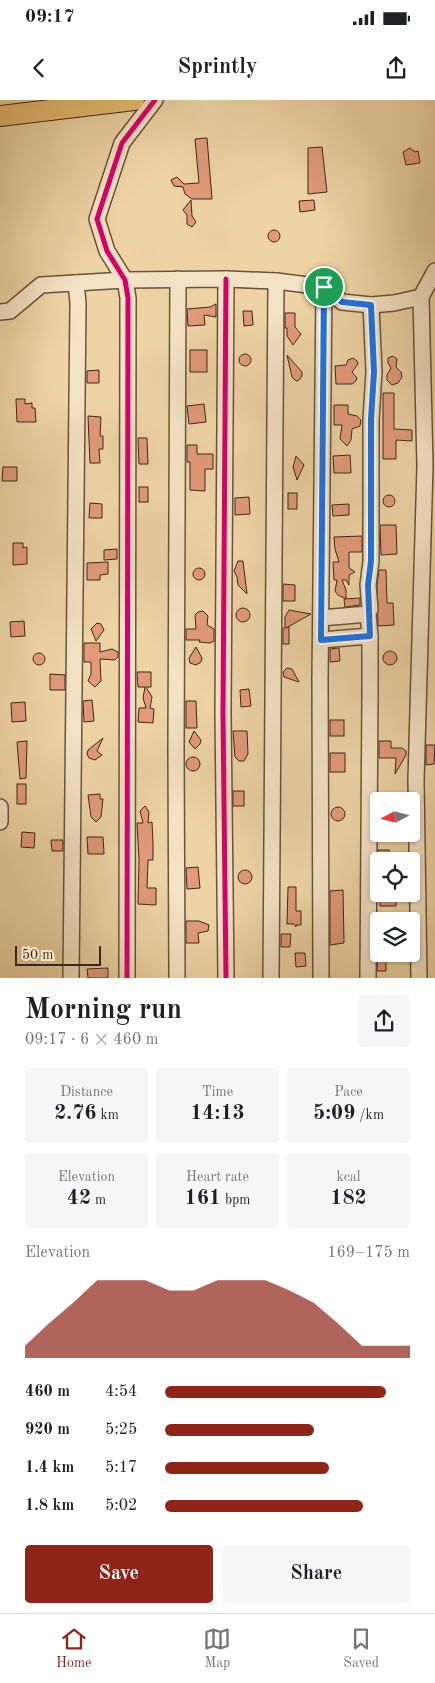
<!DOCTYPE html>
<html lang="en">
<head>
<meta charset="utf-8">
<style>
	:root { --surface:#fff; --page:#f6f6f6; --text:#202124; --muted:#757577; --line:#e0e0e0; --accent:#8f2418 }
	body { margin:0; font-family:"Old Standard TT",serif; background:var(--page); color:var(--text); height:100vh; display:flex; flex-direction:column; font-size:19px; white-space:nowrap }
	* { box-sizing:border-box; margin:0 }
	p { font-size:16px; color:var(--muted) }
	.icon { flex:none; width:28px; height:28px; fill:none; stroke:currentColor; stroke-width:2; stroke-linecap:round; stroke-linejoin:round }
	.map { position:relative; height:878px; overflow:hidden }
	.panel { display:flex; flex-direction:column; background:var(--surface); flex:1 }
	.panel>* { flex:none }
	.needle { width:32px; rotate:263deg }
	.buttons { position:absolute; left:370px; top:692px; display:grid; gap:10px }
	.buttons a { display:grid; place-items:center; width:50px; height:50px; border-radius:5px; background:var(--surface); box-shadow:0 1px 4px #0004; font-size:25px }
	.scale { position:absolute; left:15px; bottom:12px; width:86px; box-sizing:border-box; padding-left:5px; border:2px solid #3a281f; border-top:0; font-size:14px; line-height:18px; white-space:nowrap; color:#3a281f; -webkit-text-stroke:4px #f4e2c4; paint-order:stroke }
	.pin { position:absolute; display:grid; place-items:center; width:42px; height:42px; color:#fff; margin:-21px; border:2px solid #fff; border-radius:50%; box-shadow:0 1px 5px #0007 }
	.round { display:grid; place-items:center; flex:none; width:52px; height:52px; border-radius:5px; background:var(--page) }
	.overview { display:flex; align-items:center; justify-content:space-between; height:85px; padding:0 25px }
	h1 { font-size:28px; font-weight:700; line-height:38px }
	.metrics { display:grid; grid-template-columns:repeat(3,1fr); gap:8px; height:85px; padding:5px 25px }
	.metrics div { display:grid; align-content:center; border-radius:5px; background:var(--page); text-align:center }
	.metrics b { font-size:21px; font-weight:700 }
	.metrics small { font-size:14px; font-weight:400 }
	.metrics p { font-size:14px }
	.chart { height:140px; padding:10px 25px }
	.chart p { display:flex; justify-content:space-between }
	.chart svg { width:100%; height:90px; margin-top:5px; fill:var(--accent); opacity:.7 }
	.action { display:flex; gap:10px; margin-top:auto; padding:10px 25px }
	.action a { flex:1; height:58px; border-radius:5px; background:var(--accent); color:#fff; font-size:20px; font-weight:700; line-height:58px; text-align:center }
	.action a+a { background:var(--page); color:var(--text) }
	ul { padding:0 25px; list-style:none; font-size:16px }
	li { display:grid; grid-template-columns:80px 60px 1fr; align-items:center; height:38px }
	li i { height:12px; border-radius:6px; background:var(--accent) }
	.status { display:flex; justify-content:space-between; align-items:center; height:35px; padding:0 25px; background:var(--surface); direction:ltr }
	.status svg { height:14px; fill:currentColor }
	header { display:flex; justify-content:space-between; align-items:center; height:65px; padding:0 25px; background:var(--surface); font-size:22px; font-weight:700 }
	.dock { display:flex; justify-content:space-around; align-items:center; height:70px; border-top:1px solid var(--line); background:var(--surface); font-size:14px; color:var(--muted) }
	.dock a { display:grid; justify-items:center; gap:2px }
	.dock .on { color:var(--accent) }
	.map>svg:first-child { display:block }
	.building { fill:#e29a79; stroke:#3a281f }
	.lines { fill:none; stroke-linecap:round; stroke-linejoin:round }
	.minor-casing { stroke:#675340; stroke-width:18 }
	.major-casing { stroke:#3a281f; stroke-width:22 }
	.minor { stroke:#f4e2c4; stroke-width:15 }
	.major { stroke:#e7ba72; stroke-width:20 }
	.cycleway-casing { stroke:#f4e2c4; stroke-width:8 }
	.cycleway { stroke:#d6006c; stroke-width:5 }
	.route-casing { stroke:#fff; stroke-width:10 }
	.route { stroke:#1a73e8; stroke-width:6 }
</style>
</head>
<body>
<div class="status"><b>09:17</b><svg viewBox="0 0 49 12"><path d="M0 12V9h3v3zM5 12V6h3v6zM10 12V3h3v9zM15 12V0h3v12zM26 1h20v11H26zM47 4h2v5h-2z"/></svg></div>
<header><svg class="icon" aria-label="back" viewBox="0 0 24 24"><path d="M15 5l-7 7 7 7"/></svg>Sprintly<svg class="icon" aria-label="share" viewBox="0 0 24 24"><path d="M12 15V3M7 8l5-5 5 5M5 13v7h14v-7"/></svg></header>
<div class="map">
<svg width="435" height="878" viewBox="0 0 435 878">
	<rect width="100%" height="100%" fill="#eed3a4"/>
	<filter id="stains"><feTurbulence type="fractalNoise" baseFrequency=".004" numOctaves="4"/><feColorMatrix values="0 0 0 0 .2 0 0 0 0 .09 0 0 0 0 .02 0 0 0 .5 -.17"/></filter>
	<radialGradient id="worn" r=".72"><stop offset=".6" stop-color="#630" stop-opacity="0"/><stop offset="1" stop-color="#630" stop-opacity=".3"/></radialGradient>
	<g class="building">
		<polygon points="207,38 212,99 192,99 185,94 183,87 174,86 171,80 177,77 184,84 199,83 195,39"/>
		<polygon points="322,47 327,92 308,94 308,48"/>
		<polygon points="410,48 415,52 418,51 420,63 406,65 403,52"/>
		<polygon points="191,100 192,116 196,122 192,127 187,124 187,115 183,110"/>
		<polygon points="314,100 315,110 300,112 299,101"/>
		<circle cx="274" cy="136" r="6"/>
		<polygon points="216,204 216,217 204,215 205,225 188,226 187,209 210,207"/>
		<polygon points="243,211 252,211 253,225 244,226"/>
		<polygon points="285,213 295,213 295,227 301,234 293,245 287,236 287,228 285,228"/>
		<rect x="190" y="250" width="17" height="22"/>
		<circle cx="245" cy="260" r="6"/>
		<polygon points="287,255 302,272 302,276 299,280 296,281 292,277"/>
		<polygon points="393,256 397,259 396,267 401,272 402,277 398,283 392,285 387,280 387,275 391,268 388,263 388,258"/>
		<polygon points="353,258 357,261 358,264 352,272 357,278 356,281 352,284 336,284 335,266 346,265 348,260"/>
		<polygon points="99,270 99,283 87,283 87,271"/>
		<polygon points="383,293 394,293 394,329 412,330 412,341 396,340 396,359 383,359"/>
		<polygon points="16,299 25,299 25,304 32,303 32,308 35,308 36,322 17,322"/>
		<polygon points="204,304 206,322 189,324 187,306"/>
		<polygon points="334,305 348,305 348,314 357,316 361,320 360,326 352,329 351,340 347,346 340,339 342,325 334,325"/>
		<polygon points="88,316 101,317 100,336 103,336 103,349 99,349 100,363 90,363"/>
		<polygon points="138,338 147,338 148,364 139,364"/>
		<polygon points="187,345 197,345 197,354 213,354 213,369 205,369 205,391 190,390 190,362 187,362"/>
		<polygon points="350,355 351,373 334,373 333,356"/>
		<polygon points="296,356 304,365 297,380 293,367"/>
		<polygon points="3,367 17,367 17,381 2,381"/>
		<rect x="139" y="387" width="9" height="15"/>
		<rect x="288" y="393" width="9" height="16"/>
		<circle cx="389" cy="401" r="6"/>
		<polygon points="249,397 250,414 235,415 235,398"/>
		<polygon points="90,403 102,404 102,418 89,418"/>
		<polygon points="349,404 349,415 333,416 332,405"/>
		<polygon points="380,425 396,425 397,454 381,455"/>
		<polygon points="362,436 362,452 349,452 349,468 355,472 349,475 349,485 346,480 342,480 346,490 346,499 338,495 335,491 337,480 334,480 333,462 339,462 335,449 334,437"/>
		<polygon points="13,443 23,443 23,448 27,447 27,464 13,465"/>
		<polygon points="117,449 117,459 104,460 104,450"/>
		<polygon points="238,461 243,461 247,494 238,485 237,477 234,471"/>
		<polygon points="108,462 108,474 100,475 100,480 87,480 87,463"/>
		<circle cx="199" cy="474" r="6"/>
		<polygon points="379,470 386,470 387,503 393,503 394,525 378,526 377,485"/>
		<polygon points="283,484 295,485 295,501 283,501"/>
		<polygon points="360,498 360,505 345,507 344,499"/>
		<circle cx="243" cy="515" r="7"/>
		<polygon points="289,510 311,514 286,528 289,527 289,544 283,544 283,528 285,528 285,517"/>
		<polygon points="203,511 208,516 207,525 214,529 214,541 210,543 199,542 200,540 186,540 186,529 196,529 195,515 198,512"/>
		<polygon points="24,521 25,536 11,537 10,522"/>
		<polygon points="97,523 101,524 104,530 96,541 91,529"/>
		<polygon points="84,543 100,543 100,552 112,549 118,552 118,557 115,560 100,559 101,581 95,587 88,581 91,574 91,562 84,562"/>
		<polygon points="196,547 202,558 201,562 196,565 190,563 189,558"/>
		<polygon points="339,548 340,561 330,562 330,549"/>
		<circle cx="390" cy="558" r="7"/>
		<circle cx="39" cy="559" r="6"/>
		<polygon points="287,568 292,569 299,582 284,577 283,572"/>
		<polygon points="137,572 151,572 151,587 146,587 152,597 150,608 154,609 153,623 138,622 139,608 146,608 143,598 145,587 138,587"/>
		<polygon points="50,574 65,575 65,590 50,590"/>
		<polygon points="249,589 251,606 241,607 240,590"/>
		<polygon points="92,600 94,621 84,622 83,601"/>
		<polygon points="186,601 196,601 197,628 186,628"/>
		<polygon points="25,602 26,621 12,622 11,603"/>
		<rect x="330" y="620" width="14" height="16"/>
		<polygon points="194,631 201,640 200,644 195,649 189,642"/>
		<polygon points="233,631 247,631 248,654 244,661 239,661 235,657"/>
		<polygon points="103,638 97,651 102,655 95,660 89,658 87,654 88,650"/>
		<polygon points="27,641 26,678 20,679 17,642"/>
		<polygon points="379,641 391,641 391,648 402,648 406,651 406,655 395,674 396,658 379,658"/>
		<polygon points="426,645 435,645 434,664 426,665"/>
		<rect x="330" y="653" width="15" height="19"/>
		<circle cx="193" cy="664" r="7"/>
		<rect x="17" y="684" width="9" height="20"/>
		<rect x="233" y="691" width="11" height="15"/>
		<polygon points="100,694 100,699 103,699 101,717 96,722 91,717 88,695"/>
		<polygon points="145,706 149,712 148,723 152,722 153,743 153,760 148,760 147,788 156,788 156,805 138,804 139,760 137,723 143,723 140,711"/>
		<circle cx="338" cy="714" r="7"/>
		<polygon points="22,732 35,733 34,748 21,747"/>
		<polygon points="87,737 103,737 104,754 88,754"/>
		<polygon points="51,740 63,740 63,751 52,751"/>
		<rect x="378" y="750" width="11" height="11"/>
		<polygon points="198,767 200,788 187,789 186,768"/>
		<circle cx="245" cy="777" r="7"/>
		<polygon points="288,787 296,787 296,811 301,811 301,825 296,825 296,827 294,824 287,824"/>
		<polygon points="343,790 344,843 330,845 330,791"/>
		<rect x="380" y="794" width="16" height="12"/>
		<polygon points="186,821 199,821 209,825 208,831 198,833 199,843 186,843"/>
		<polygon points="281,834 291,834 290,847 281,847"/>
		<polygon points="378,848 379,854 386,854 386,871 377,871"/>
		<polygon points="295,853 305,853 306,866 296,867"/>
		<polygon points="108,868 108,878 88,878 87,869"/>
	</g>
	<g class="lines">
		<defs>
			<g id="minor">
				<polyline points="0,212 10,211 41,185 125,180 226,179 276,181 324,187 342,202 371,205 394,203 421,197 435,171"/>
				<polyline points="321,518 368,514"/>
				<polyline points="321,540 370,536"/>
				<polyline points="0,707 0,722"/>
				<polyline points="71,878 78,203 76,183"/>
				<polyline points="127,878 128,198 125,180 107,151 97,119 122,43 155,0"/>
				<polyline points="177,878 176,649 178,179"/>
				<polyline points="226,878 223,613 226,179"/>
				<polyline points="271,878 276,181"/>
				<polyline points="321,878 320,579 324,187"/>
				<polyline points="368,878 370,594 370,536 368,514 370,509 368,485 371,461 371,319 374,272 371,205"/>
				<polyline points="419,878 416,680 425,366 421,197"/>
			</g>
			<polyline id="major" points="0,16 134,0"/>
		</defs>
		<use href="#minor" class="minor-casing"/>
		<use href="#major" class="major-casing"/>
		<use href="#minor" class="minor"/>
		<use href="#major" class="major"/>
		<defs>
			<g id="cycleway">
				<polyline points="127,878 128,198 125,180 107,151 97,119 122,43 155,0"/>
				<polyline points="226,878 223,613 226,179"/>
			</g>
		</defs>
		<use href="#cycleway" class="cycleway-casing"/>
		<use href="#cycleway" class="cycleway"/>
	</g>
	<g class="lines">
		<defs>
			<polygon id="route" points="324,187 342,202 371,205 374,272 371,319 371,461 368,485 370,536 321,540"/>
		</defs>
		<use href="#route" class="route-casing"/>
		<use href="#route" class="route"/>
	</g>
	<rect width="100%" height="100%" filter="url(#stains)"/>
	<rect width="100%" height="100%" fill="url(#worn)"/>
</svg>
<div class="buttons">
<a><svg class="needle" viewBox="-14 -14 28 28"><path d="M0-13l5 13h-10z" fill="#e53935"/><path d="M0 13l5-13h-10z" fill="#757577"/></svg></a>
<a><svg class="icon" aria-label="locate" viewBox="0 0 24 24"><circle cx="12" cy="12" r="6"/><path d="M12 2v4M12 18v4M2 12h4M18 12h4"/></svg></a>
<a><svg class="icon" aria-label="layers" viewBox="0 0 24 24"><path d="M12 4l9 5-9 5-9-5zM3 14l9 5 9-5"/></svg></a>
</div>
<div class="scale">50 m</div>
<div class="pin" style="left:324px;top:187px;background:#1e9e55"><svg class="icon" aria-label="arrive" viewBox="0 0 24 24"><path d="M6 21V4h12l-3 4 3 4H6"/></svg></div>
</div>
<section class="panel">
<div class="overview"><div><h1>Morning run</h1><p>09:17 · 6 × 460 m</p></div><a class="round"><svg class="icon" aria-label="share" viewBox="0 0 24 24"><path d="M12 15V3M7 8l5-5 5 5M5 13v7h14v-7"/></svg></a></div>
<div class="metrics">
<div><p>Distance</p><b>2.76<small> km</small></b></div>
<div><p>Time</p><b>14:13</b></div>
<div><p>Pace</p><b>5:09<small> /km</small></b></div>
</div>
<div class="metrics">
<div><p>Elevation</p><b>42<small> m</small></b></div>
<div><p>Heart rate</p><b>161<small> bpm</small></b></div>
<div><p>kcal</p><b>182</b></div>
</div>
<div class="chart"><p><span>Elevation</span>169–175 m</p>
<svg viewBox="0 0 160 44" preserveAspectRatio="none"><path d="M0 44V38L10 27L20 17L30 6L40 6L50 6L60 11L70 11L80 6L90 6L100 6L110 11L120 17L130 27L140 38L150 38L160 38V44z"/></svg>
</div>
<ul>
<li><b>460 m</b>4:54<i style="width:90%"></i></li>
<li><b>920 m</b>5:25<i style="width:61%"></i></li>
<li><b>1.4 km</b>5:17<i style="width:67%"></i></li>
<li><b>1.8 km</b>5:02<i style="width:81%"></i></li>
</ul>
<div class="action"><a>Save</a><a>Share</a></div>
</section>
<nav class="dock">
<a class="on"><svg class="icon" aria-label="home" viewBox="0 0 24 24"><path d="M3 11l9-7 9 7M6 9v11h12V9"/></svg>Home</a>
<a><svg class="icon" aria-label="map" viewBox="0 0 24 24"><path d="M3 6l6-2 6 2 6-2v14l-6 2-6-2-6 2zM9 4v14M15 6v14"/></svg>Map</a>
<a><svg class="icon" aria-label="saved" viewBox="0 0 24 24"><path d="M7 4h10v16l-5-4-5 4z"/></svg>Saved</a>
</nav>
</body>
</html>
